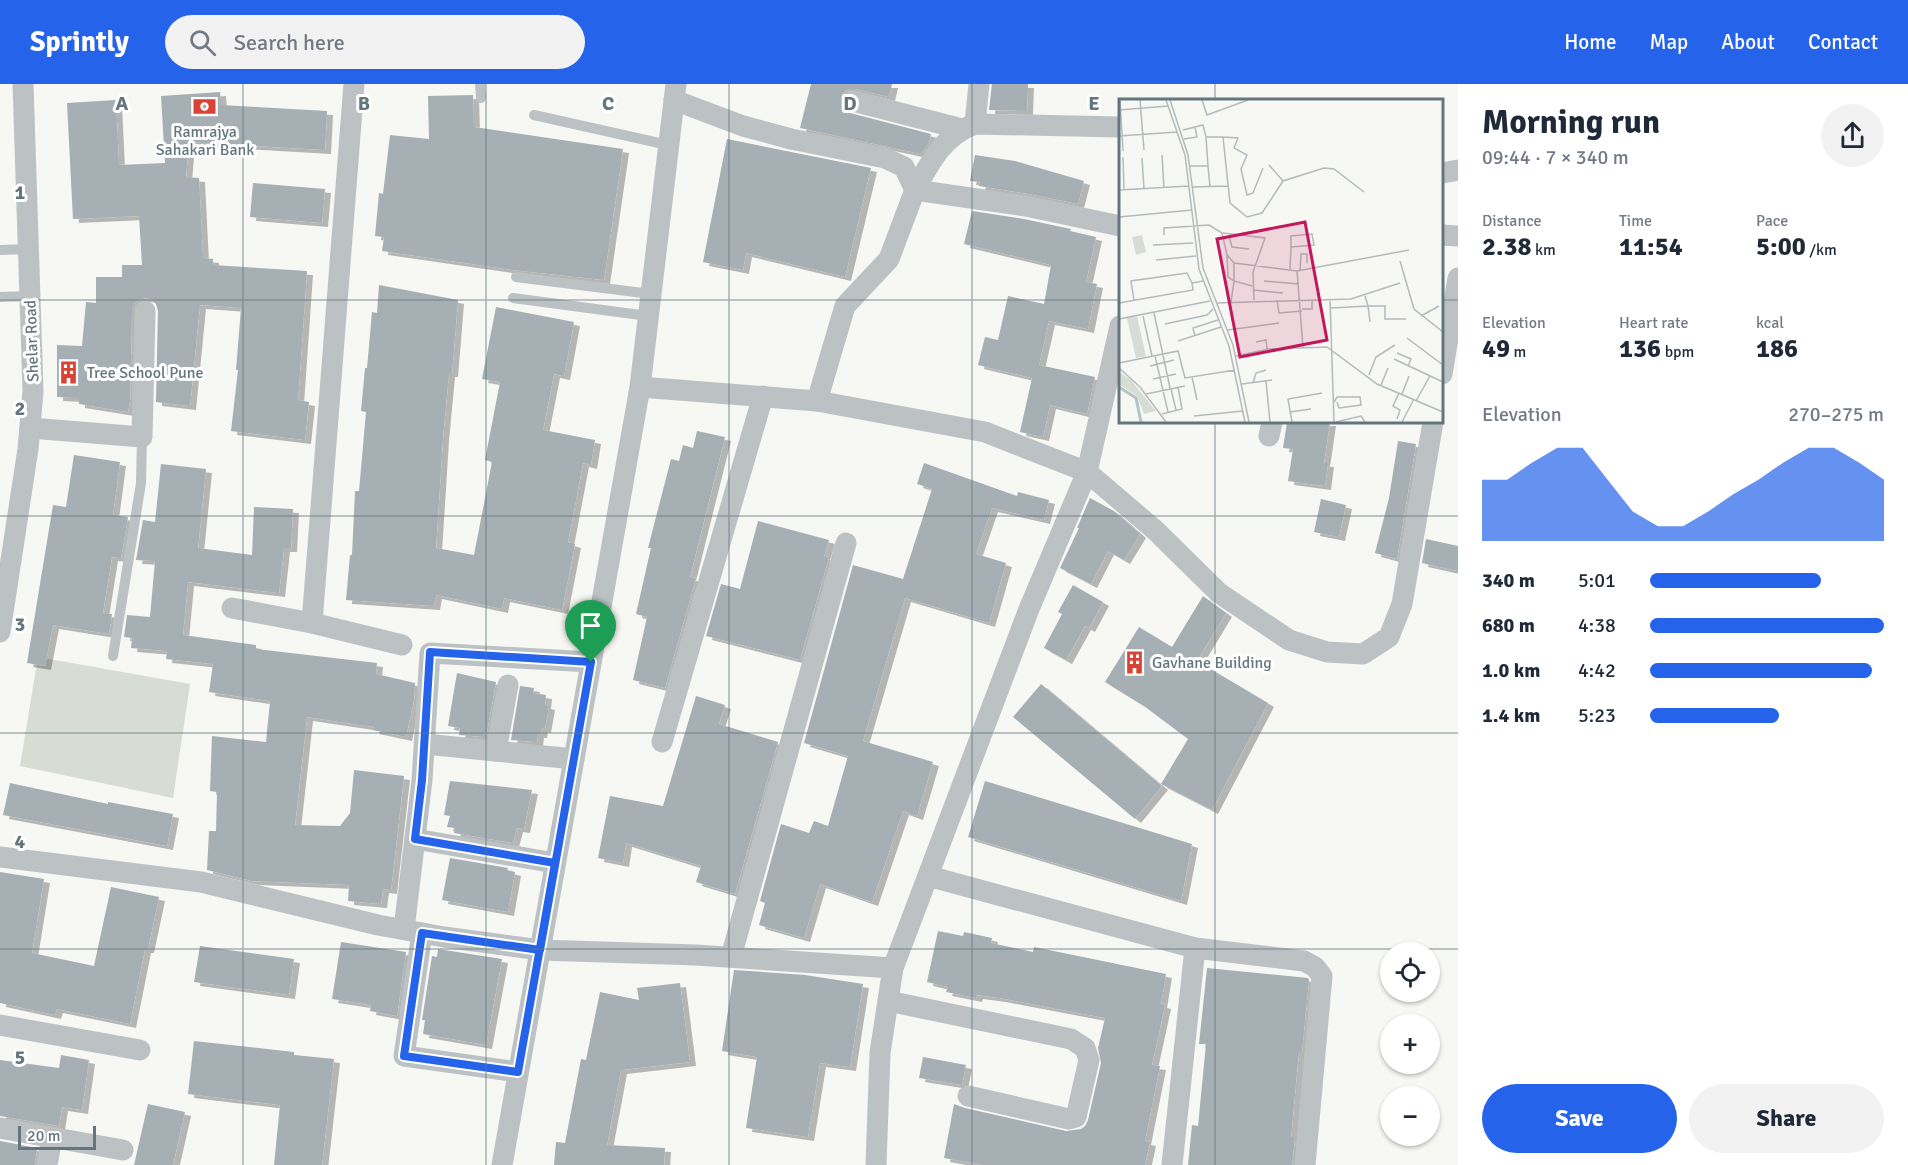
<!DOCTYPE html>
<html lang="en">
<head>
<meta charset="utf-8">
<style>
	:root { --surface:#fff; --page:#f2f2f3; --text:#1f2937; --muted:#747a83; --accent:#2563eb }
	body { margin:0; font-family:Signika,sans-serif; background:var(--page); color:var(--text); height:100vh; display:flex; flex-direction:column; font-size:22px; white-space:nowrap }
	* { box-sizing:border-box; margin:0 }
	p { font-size:20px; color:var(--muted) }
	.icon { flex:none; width:33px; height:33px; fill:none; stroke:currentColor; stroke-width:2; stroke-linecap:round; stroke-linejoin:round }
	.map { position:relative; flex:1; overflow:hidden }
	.details { display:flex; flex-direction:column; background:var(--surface); width:450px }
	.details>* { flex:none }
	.tools { position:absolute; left:1380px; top:858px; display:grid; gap:12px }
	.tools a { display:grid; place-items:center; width:60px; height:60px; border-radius:50%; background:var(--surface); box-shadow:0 2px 4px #0004; font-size:30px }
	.scale { position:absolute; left:18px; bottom:15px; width:78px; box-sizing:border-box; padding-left:6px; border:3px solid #64767d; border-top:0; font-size:16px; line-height:21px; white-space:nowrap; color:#64767d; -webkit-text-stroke:4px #fff; paint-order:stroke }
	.pin { position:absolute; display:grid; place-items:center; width:51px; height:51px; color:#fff; margin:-62px -26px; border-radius:50% 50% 50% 0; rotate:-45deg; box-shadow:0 0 6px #0007 }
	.pin .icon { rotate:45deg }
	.round { display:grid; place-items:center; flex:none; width:63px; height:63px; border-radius:32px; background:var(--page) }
	.headline { display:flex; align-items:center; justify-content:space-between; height:102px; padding:0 24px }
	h1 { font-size:33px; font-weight:700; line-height:45px }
	.stats { display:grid; grid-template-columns:repeat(3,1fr); gap:9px; height:102px; padding:6px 24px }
	.stats div { display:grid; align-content:center }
	.stats b { font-size:26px; font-weight:700 }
	.stats small { font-size:16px; font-weight:400 }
	.stats p { font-size:16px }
	.chart { height:168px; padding:12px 24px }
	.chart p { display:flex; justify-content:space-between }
	.chart svg { width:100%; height:108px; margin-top:6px; fill:var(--accent); opacity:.7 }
	.button { display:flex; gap:12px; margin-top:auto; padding:12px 24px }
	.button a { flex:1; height:69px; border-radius:36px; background:var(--accent); color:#fff; font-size:24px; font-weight:700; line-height:69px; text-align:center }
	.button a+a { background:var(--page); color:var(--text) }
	ul { padding:0 24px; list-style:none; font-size:20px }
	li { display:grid; grid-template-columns:96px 72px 1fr; align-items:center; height:45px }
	li i { height:15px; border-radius:8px; background:var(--accent) }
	header { display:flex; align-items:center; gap:36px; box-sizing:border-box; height:84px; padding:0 30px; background:var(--accent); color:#fff }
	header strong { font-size:28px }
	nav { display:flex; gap:33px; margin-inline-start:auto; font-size:21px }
	.search { width:420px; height:54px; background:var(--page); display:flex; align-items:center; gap:15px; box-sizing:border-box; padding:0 21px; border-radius:33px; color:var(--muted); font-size:22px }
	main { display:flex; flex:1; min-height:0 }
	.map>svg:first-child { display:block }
	.green { fill:#d7dcd4 }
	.building { fill:#a6afb3; filter:url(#shadow) }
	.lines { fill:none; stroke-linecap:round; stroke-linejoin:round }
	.lane { stroke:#bcc2c4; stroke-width:10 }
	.street { stroke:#bcc2c4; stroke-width:21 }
	.route-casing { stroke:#fff; stroke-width:12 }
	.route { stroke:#2563eb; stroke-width:8 }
	.grid { fill:none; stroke:#64767d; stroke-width:1.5; stroke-opacity:0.55 }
	.labels { text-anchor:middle; stroke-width:6; stroke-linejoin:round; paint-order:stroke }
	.poi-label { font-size:16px; fill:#64767d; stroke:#fff; text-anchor:start }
	.street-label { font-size:16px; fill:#64767d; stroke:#fff }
	.inset-river { fill:none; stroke:#b6c3c6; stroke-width:3 }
	.inset-road { fill:none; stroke:#b3bbbd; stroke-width:1.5 }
	.view { fill:#c2185b; fill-opacity:0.15; stroke:#c2185b; stroke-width:3 }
	.inset-edge { fill:none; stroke:#64767d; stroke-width:3 }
	.grid-label { font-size:20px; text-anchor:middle; font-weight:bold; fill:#64767d; stroke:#fff; stroke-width:6; stroke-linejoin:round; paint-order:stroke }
</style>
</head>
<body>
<header>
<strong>Sprintly</strong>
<div class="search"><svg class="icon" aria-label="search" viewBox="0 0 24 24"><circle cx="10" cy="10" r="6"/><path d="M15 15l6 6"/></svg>Search here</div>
<nav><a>Home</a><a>Map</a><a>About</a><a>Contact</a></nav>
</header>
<main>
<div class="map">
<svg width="1458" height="1081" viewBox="0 0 1458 1081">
	<defs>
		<filter id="shadow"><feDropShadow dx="6" dy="4" stdDeviation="0" flood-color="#0004"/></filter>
	</defs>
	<rect width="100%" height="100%" fill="#f7f7f4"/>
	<polygon class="green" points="38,573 190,600 173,714 20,682"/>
	<g class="building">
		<polygon points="811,0 892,0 889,13 856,5 849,5 844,8 841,13 841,21 845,26 850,29 931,50 929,59 921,70 800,44"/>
		<polygon points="992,0 1028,0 1027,27 989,26"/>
		<polygon points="220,8 221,21 327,27 325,66 189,58 186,93 199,94 203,174 213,175 213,181 307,187 298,316 309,318 305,356 231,347 238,286 236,286 241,224 200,221 190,322 156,318 158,227 156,220 152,216 146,214 138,216 134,220 132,226 130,316 128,328 79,320 79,314 57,313 57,261 82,262 86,218 96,219 96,193 122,193 122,181 142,181 139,132 73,135 67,19 116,16 119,81 165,79 161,12"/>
		<polygon points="473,11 474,43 623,65 604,196 513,186 382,167 384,153 375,152 379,109 383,110 390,51 429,55 428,12"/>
		<polygon points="727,55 871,84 845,193 746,169 743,186 703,178"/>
		<polygon points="975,71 1015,77 1084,97 1078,120 1029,110 979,102 980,98 970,97"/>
		<polygon points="253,99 325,105 322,139 250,133"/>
		<polygon points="972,127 1024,135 1071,145 1070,147 1096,153 1086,198 1097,200 1088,245 1049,237 1039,281 1095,293 1087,330 1050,321 1043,353 1020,348 1032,294 978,281 985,253 998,256 1008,212 1044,220 1051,181 964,160"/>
		<polygon points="379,201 458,216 452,289 449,289 443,353 436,464 474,471 492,378 485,376 500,298 482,295 496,223 574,238 564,292 554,290 543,346 595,356 591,381 583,379 568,458 575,460 562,526 504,514 502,525 436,511 434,522 346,516 350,471 352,471 355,407 359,407 366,328 361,327 365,284 367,284 372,228 377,229"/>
		<polygon points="1287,338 1330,338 1324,379 1328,379 1325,402 1288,397 1293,365 1283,364"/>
		<polygon points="697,347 725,353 690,493 696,494 665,604 633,596 647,533 636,530 651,464 648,464 671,375 679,377 683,361 693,364"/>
		<polygon points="1398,357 1416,360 1397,475 1375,469 1389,414"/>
		<polygon points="74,371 120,378 113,431 128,433 121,474 112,473 103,529 112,530 109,550 53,541 45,582 27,579 53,421 66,423"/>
		<polygon points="924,379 1017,412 1018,408 1049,416 1044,436 992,424 976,470 1006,479 989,539 905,514 863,657 933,678 917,732 903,727 872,818 820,800 804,854 759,841 765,819 760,817 781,740 809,749 814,737 828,742 848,672 804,659 853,481 903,495 932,405 917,400"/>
		<polygon points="161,380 206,385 198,464 252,471 254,423 293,425 291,464 284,464 279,509 188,498 183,551 256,561 256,565 377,579 376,590 415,599 414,616 406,653 373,646 374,643 307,633 295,741 340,742 350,729 354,686 404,692 391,806 383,805 381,820 348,817 349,801 252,797 207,786 209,747 216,747 217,708 210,707 212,652 266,658 270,617 209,608 213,580 166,575 167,567 131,564 132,554 124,553 127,531 150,533 155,477 136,476 143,436 155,438"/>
		<polygon points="1090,414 1114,427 1140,450 1124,476 1108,467 1091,500 1060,484 1079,444 1077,444"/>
		<polygon points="1321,415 1346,421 1339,453 1314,448"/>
		<polygon points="758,437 829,456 824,472 829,473 800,576 706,552 721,500 740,505"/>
		<polygon points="1426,455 1458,462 1458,487 1422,479"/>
		<polygon points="1073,501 1103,518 1089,544 1085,542 1066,576 1044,564 1062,530 1058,528"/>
		<polygon points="1203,512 1226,529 1197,577 1268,619 1212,726 1161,700 1188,655 1144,622 1105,598 1139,543 1172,563"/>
		<polygon points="457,589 496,598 486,653 459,651 460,644 448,642"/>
		<polygon points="1041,600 1162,702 1135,735 1013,633"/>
		<polygon points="520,602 534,604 533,609 546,611 545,621 549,622 545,645 542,644 541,650 538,650 537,658 511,656"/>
		<polygon points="696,612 725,621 719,640 778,658 735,810 696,798 701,782 626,759 623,779 598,774 610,712 663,722"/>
		<polygon points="450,697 532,706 524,745 517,744 513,759 454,749 455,744 447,743 450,732 444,731"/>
		<polygon points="985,697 1192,760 1181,817 968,753"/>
		<polygon points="10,699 108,720 108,718 173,730 167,762 3,731"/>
		<polygon points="450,774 508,784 507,786 515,788 508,828 442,816"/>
		<polygon points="0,788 44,795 32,869 94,882 111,803 159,813 148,865 145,865 130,940 57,925 55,931 0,919"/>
		<polygon points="938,847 963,852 964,848 992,854 991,859 1033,868 1034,863 1166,890 1161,920 1165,921 1152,981 1160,982 1145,1057 1150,1058 1145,1081 982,1081 944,1074 954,1020 965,1024 1066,1047 1081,1045 1085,1042 1088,1036 1101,979 1098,964 1105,934 1000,914 977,911 976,914 946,908 948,903 927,898"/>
		<polygon points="341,858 406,868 397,932 370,927 371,921 332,915"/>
		<polygon points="200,862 294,875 289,911 194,898"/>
		<polygon points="438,865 502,875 486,961 423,950 425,936 422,936 432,872 437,873"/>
		<polygon points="1207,884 1308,894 1309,896 1302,967 1299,967 1291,1053 1295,1053 1292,1081 1188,1081 1192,1041 1198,1042 1206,960 1199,960"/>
		<polygon points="734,886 805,891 863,900 850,983 820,979 808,1053 746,1044 757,973 722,967"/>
		<polygon points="680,899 690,978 621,986 607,1061 665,1064 664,1081 554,1081 556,1058 565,1059 581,975 586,976 600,908 639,916 637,904"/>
		<polygon points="194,957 294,968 294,971 334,975 322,1081 274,1081 280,1021 188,1010"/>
		<polygon points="61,971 89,976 82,1026 62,1023 59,1042 0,1032 0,976 59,984"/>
		<polygon points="923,973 966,981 962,1001 919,994"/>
		<polygon points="148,1020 185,1028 173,1081 134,1081"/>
		<polygon points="0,1057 37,1064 35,1081 0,1081"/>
	</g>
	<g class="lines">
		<g class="lane">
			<polyline points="480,0 481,14"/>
			<polyline points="534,31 668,61"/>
			<polyline points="0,166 28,165"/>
			<polyline points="516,193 651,210"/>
			<polyline points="0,213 30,212"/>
			<polyline points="513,214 648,232"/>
			<polyline points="113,572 141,399 142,353"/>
		</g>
		<g class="street">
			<polyline points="674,16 743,42 791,55 885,74 904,83 915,106"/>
			<polyline points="853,17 962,45"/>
			<polyline points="975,40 979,0"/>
			<polyline points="1442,89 1458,86"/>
			<path d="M915,106C930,78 944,51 975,40L1120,43"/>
			<polyline points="1442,151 1458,152"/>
			<polyline points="1442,290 1458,194"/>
			<polyline points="640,303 817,317 985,348 1087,388 1155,446 1219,509 1289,556 1327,568 1363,570 1389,553 1402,520 1433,338"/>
			<polyline points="817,317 845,222 889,175 915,106 1026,122 1120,142"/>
			<polyline points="30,344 142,353 145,227"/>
			<polyline points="1269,352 1272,338"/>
			<polyline points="232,524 312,539 402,561"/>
			<polyline points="312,539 354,0"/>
			<polyline points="0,548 28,365 33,307 23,0"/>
			<polyline points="662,658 763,312"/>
			<polyline points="425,660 574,675"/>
			<polyline points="496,667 508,601"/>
			<polyline points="415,755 555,779"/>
			<polyline points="0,773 201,798 378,841 444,853 540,866 696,871 893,884"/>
			<polyline points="928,792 1195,864 1304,877 1315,883 1322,892 1305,1081"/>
			<polyline points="404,845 422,696 430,569 591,578"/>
			<polyline points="422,849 404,972 518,988"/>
			<polyline points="731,873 846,459"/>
			<polyline points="888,917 1071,955 1085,964 1089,976 1076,1033 1069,1035 968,1012"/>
			<polyline points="0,941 140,966"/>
			<polyline points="0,1044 123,1066"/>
			<polyline points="47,1081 52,1053"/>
			<polyline points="502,1081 640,303 676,0"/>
			<polyline points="876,1081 880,969 893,884 1029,525 1087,388 1120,242"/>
			<polyline points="1172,1081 1195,864"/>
		</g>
	</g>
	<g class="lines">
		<defs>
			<path id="route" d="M591,578C574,674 557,770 540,866L422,849L404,972L518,988L555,779L415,755L422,696L430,568L591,578"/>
		</defs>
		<use href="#route" class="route-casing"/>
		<use href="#route" class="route"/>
	</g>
	<path class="grid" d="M243,0V1081M486,0V1081M729,0V1081M972,0V1081M1215,0V16M0,216H1120M1442,216H1458M1215,338V1081M0,432H1458M0,649H1458M0,865H1458"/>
	<defs>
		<symbol id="bank-bare" viewBox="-9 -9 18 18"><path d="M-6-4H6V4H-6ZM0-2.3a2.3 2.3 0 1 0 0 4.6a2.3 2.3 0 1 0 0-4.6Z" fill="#d94333" stroke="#fff" stroke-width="2.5" paint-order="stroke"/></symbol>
		<symbol id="building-bare" viewBox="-9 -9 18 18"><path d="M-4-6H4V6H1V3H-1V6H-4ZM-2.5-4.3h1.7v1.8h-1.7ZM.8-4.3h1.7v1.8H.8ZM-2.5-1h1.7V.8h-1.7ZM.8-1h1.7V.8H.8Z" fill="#d94333" stroke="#fff" stroke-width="2.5" paint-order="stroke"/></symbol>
	</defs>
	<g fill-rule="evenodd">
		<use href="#bank-bare" x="188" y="6" width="33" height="33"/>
		<use href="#building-bare" x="52" y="272" width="33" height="33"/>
		<use href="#building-bare" x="1118" y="562" width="33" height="33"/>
	</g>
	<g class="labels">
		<g class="poi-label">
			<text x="205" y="53" text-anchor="middle">Ramrajya<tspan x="205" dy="18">Sahakari Bank</tspan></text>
			<text x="87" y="294">Tree School Pune</text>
			<text x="1152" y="584">Gavhane Building</text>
		</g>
		<g class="street-label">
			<text transform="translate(31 257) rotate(-92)" y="6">Shelar Road</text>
		</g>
	</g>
	<g transform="translate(1119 15)">
		<rect width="324" height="324" fill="#f7f7f4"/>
		<path d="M23,136L27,153L17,156L13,138ZM18,217L27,257L17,259L8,219ZM0,273L12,281L37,312L25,315L18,297L0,285Z" fill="#d7dcd4"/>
		<path class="inset-river" d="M0,288L17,299L22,323"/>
		<path class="inset-road" d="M1,1L4,52M21,1L25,51M47,1L66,56L80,170L110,247L126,323M51,1L69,56L84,169L114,246L130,323M83,1L88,16L129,1M0,11L49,7M64,31L84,26L87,38H104L111,104L128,118L143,114L164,82L205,69L215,70L245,93M0,37L58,33M104,38L119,39L115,49L128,56L122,70L128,96L134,94L144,69M65,40L78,38L76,28M43,56L45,89M4,58L5,91M23,59L25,90M150,66L164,82M71,67H89L87,38M89,67L91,88M73,88L109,87M0,91L70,87M0,118L73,111M104,134L146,139L134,173L135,201M45,136V129L90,126L103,134L108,156L115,164L178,172L290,151M110,137L113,148L130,150M34,146L74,144M108,156L109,178L115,182L112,203M37,161L77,157M281,162L295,210L324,233M115,164V182L133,187M171,170L172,148L195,146L193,135L172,137V148M178,172L184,249M181,172L182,155H188V164M145,182L180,185M134,191L164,194M246,197L249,207H266V220H287M211,200L215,323M15,201L12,182L68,174L73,184M158,201L160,214L183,212M0,204L74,191L73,184L84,182M97,204L232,200L281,184M211,209L249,207L251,223M183,210H193V201M35,214L51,289M24,217L33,257M302,217L320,207M0,220L91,202M46,225L88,216L94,210M109,231L160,224M76,237L74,229L99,221M288,239L324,266M59,242L102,228M137,243L147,241L148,250M278,254L292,260L289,267M36,257L49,313M117,257L150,250L208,248L258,285L324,313M275,260L324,283M0,264L59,252L66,279L116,271M31,267L55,261M0,269L21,288L47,323M250,276L257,258L276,246M73,278L78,301M34,280L57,275M147,282L151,323M134,284L137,274L147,271M123,285L153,281M262,286L269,269M52,290L57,311M27,295L66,287M283,295L290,277M297,302L311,277M215,303L218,298H241L242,306L220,309L218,303M171,313L192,310M43,315L63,310L59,288M75,317L124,312M278,320L281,311L274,307L280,294M173,323L169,300L203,294M217,323L242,317L246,323M283,323L295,300"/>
		<path class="view" d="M186,123L208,241L121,258L98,140Z"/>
		<rect width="324" height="324" class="inset-edge"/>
	</g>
	<g class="grid-label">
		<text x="122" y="26">A</text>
		<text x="364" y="26">B</text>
		<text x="608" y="26">C</text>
		<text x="850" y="26">D</text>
		<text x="1094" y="26">E</text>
		<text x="20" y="115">1</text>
		<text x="20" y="331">2</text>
		<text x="20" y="547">3</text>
		<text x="20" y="764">4</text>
		<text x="20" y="980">5</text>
	</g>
</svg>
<div class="tools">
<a><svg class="icon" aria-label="locate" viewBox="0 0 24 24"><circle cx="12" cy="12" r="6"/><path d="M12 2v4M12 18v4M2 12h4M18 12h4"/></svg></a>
<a>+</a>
<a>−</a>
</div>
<div class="scale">20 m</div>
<div class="pin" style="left:591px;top:578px;background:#1e9e55"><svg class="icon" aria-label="arrive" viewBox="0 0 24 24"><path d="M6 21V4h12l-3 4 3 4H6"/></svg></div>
</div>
<section class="details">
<div class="headline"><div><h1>Morning run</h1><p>09:44 · 7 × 340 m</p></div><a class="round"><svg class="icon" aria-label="share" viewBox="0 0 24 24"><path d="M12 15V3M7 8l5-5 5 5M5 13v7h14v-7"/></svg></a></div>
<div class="stats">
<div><p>Distance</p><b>2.38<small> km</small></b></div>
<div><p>Time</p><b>11:54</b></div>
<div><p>Pace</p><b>5:00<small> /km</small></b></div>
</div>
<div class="stats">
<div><p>Elevation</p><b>49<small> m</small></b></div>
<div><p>Heart rate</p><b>136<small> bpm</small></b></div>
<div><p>kcal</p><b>186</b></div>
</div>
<div class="chart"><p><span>Elevation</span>270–275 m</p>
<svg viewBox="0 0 160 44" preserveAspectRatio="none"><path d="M0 44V19L10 19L20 12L30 6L40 6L50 19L60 32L70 38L80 38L90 32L100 25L110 19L120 12L130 6L140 6L150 12L160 19V44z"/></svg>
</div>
<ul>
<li><b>340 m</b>5:01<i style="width:73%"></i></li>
<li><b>680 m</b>4:38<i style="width:100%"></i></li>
<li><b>1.0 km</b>4:42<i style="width:95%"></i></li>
<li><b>1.4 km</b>5:23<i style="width:55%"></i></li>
</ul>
<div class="button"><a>Save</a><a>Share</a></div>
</section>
</main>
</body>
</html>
